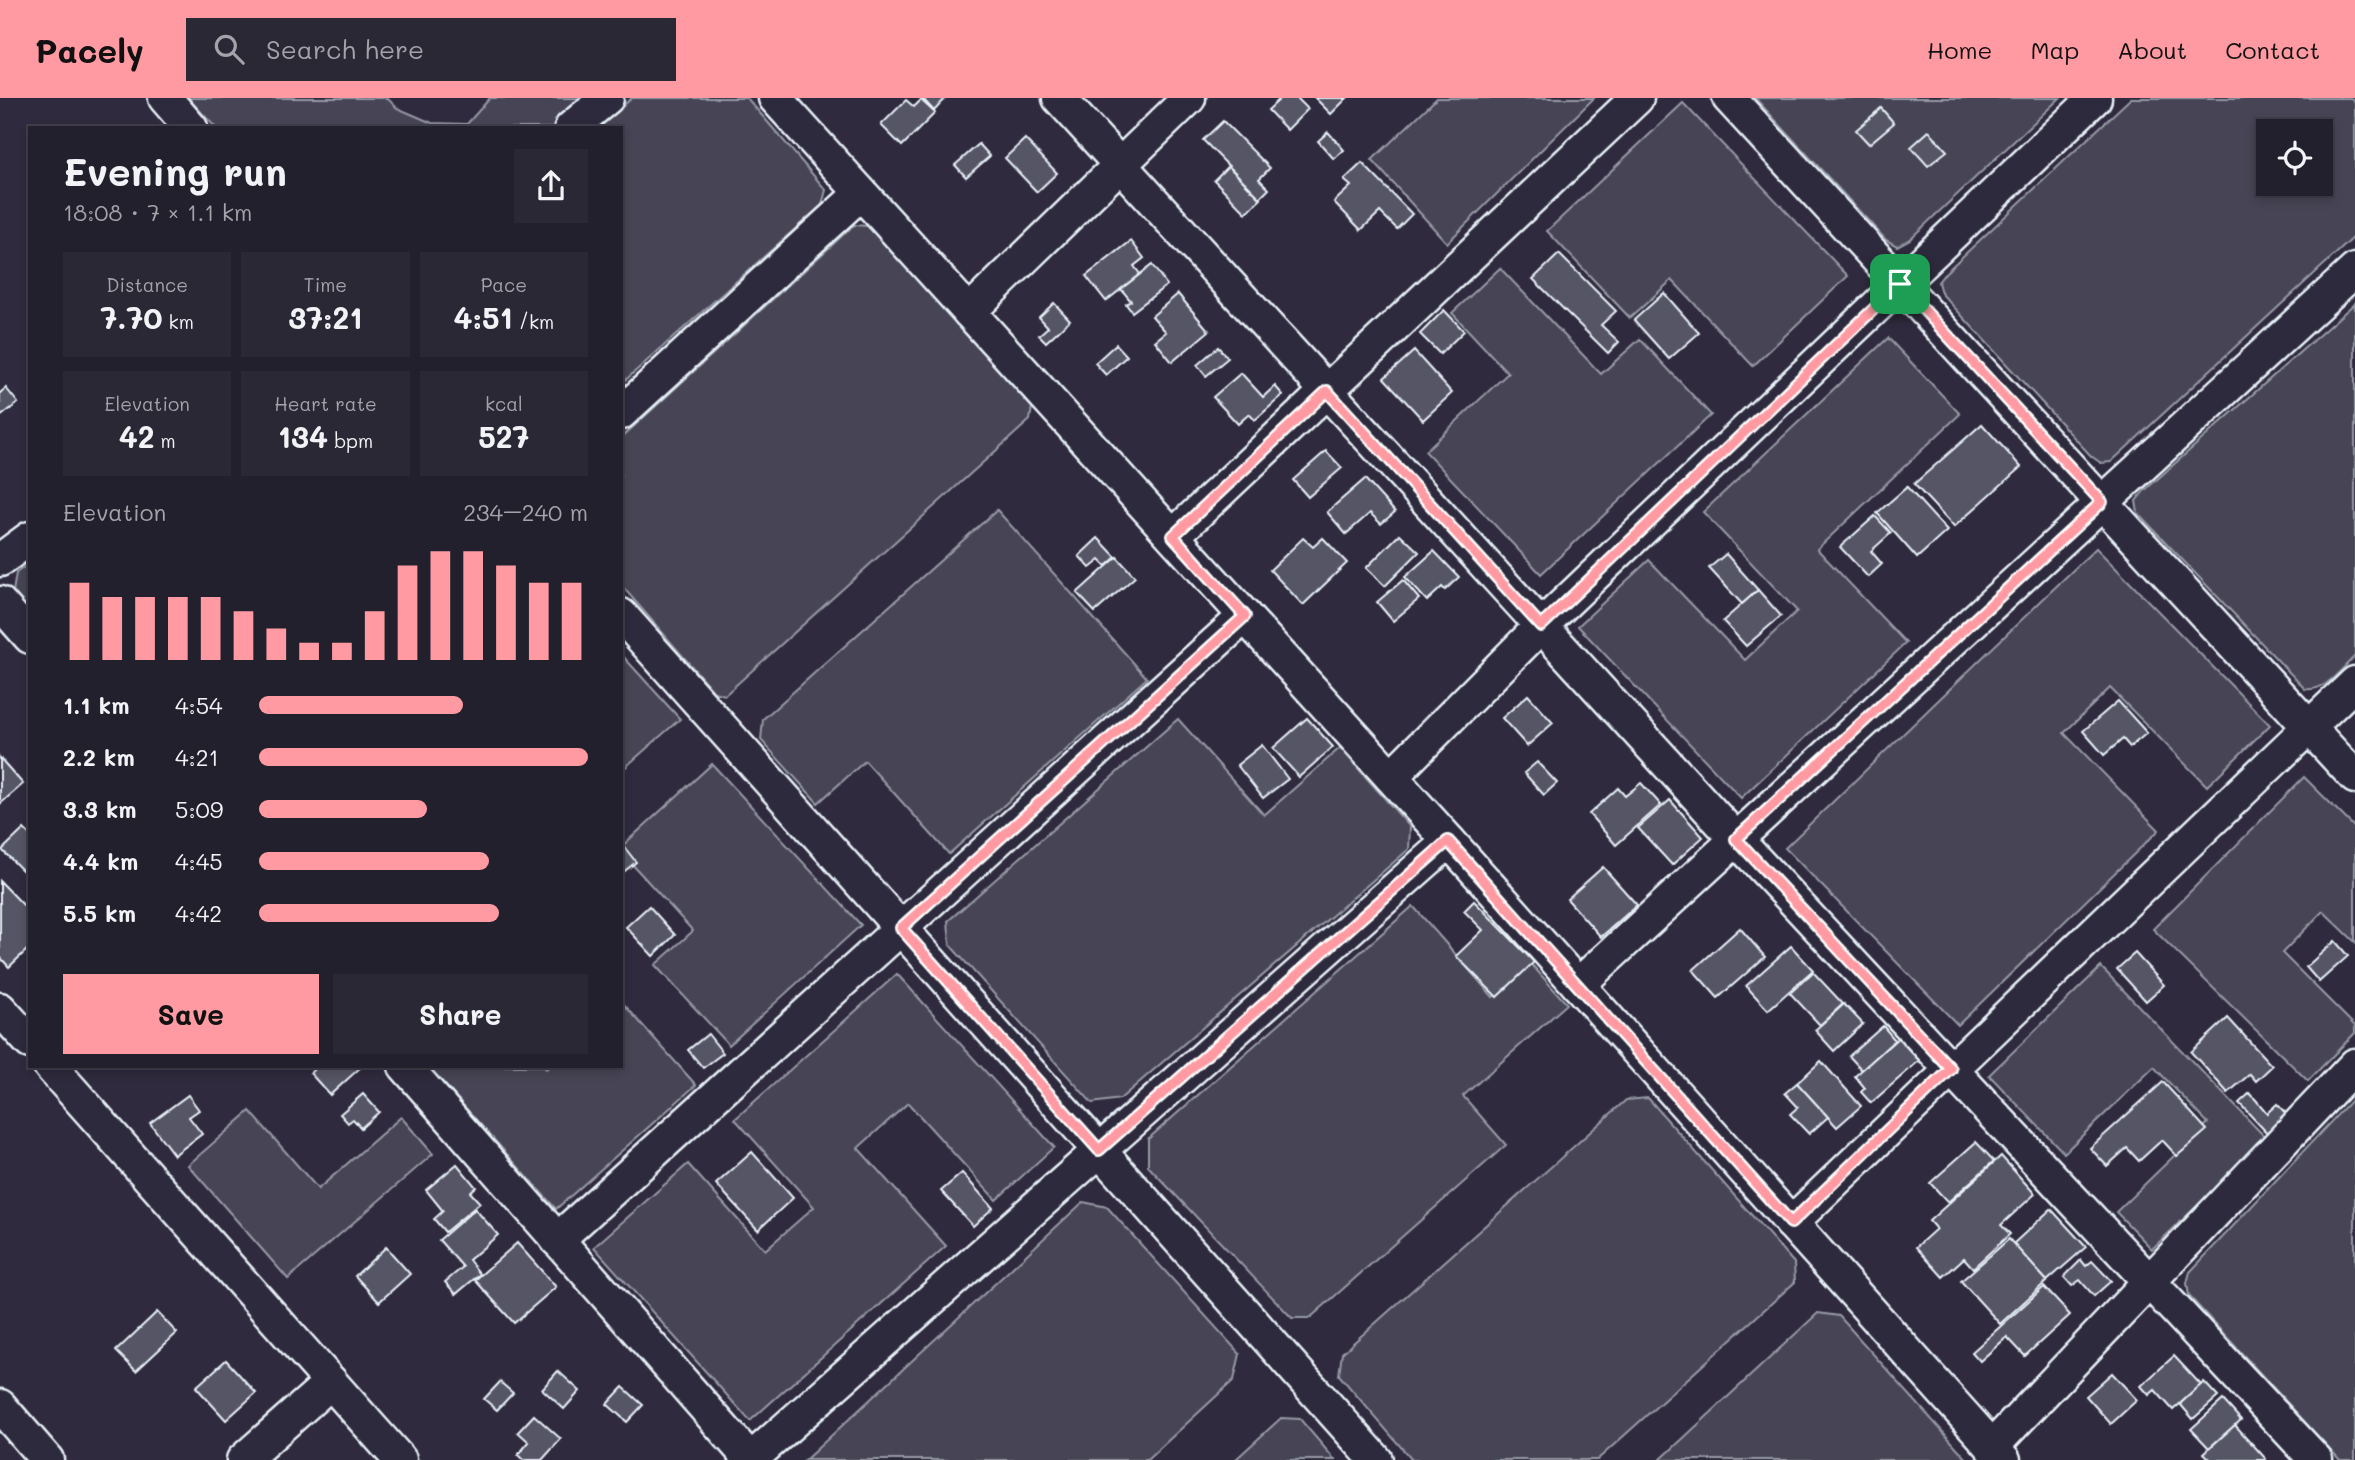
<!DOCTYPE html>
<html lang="en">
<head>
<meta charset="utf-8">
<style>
	:root { --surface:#23202e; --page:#2b2836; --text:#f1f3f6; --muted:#a3a3aa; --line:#403e4a; --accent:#ff9aa2 }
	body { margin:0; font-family:Mali,sans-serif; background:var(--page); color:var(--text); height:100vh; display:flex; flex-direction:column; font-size:26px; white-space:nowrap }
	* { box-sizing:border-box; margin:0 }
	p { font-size:23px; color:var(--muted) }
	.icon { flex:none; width:38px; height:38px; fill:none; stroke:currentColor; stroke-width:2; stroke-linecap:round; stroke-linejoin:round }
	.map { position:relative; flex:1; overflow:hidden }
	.sheet { position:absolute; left:28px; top:28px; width:595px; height:942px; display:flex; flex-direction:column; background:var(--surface); border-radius:0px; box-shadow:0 4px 10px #0003,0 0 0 2px var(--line) }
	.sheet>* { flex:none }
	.buttons { position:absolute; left:2256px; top:21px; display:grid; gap:14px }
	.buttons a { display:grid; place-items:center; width:77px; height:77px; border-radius:0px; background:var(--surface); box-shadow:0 4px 10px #0003,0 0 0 2px var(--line); font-size:35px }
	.pin { position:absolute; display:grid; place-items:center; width:60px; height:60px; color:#fff; margin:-30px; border-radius:14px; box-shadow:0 4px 10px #0006 }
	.round { display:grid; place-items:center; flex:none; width:74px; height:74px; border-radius:0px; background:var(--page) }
	.head { display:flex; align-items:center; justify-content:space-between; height:119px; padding:0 35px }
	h1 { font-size:38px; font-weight:800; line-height:52px }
	.metrics { display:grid; grid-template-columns:repeat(3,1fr); gap:10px; height:119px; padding:7px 35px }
	.metrics div { display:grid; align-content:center; border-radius:0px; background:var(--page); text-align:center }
	.metrics b { font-size:30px; font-weight:800 }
	.metrics small { font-size:19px; font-weight:400 }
	.metrics p { font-size:19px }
	.chart { height:196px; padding:14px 35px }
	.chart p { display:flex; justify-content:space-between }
	.chart svg { width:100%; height:126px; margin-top:7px; stroke:var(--accent); stroke-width:6 }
	.action { display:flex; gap:14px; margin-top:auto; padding:14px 35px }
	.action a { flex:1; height:80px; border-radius:0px; background:var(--accent); color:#111; font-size:28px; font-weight:800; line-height:80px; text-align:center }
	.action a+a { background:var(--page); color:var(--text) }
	ul { padding:0 35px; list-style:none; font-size:23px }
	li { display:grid; grid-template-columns:112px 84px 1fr; align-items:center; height:52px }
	li i { height:18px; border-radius:9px; background:var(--accent) }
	header { display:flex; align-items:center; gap:42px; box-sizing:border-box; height:98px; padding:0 35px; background:var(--accent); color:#111 }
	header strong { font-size:33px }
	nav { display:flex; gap:38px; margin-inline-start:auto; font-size:24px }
	.search { width:490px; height:63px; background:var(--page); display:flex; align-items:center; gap:18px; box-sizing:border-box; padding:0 24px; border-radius:0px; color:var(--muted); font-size:26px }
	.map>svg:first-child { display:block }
	.green { fill:#464455; stroke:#979aa6; stroke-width:2; fill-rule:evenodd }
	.building { fill:#575565; stroke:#e8f1f8; stroke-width:2 }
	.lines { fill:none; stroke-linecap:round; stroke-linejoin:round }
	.street-casing { stroke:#e8f1f8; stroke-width:37 }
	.street { stroke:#2f2a3d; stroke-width:32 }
	.route-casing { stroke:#fff; stroke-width:14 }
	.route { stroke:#ff9aa2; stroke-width:9 }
</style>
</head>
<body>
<header>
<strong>Pacely</strong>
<div class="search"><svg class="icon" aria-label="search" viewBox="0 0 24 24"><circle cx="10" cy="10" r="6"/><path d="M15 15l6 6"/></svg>Search here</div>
<nav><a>Home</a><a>Map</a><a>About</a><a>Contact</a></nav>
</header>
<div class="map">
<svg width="2355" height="1362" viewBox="0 0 2355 1362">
	<rect width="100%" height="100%" fill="#2f2a3d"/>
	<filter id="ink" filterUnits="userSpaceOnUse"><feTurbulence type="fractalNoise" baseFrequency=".0143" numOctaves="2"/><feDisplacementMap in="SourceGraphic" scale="14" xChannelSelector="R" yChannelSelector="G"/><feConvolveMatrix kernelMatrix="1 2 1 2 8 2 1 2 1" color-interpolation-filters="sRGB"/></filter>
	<g filter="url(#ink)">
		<g class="green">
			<polygon points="188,0 387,0 397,10 432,25 467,26 490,0 591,0 555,30 216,30"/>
			<polygon points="632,0 747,0 826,92 822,107 621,286 621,30 597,30"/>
			<polygon points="1437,0 1594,0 1447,145 1372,62"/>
			<polygon points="1755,0 2060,0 1910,141 1897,148 1886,142"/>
			<path d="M2131,0H2351L2355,4V138L2111,364L2101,365L2091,358L1941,195L1938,184L1946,174ZM2268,33H2320V86H2268Z"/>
			<polygon points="1683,5 1848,178 1753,268 1672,182 1630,220 1547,133"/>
			<polygon points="854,127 868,128 1032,309 1030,322 725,597 714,594 621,487 621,340"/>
			<polygon points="1500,170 1601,276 1640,241 1711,317 1541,476 1425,353 1508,275 1452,215"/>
			<path d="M2355,205V558C2341,571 2326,594 2305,591L2138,415L2136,403L2144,393Z"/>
			<polygon points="1888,240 1960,316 1817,451 1906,545 1741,700 1578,528 1649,462 1745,562 1797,513 1703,414"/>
			<polygon points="997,412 1147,580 949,756 865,663 818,705 761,642 763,621"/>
			<polygon points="2096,450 2270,627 2207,688 2110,590 2064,635 2159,732 1958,927 1785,750"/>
			<polygon points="30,465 30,513 13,494 16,475"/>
			<polygon points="621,556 680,621 621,673"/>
			<polygon points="1178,621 1264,717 1340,650 1410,729 1409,751 1120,1001 1092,1005 950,847 948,823"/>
			<polygon points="712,666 861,827 729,947 655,867 693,833 621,754 621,749"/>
			<polygon points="2304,679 2355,730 2355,844 2323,813 2282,855 2355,928 2355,935 2308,983 2153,831"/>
			<polygon points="1413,808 1493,899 1531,866 1567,906 1463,998 1506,1047 1310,1220 1292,1220 1148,1068 1148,1041"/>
			<polygon points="2101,869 2267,1041 2152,1151 2116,1114 2208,1025 2154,969 2064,1055 1989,977"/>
			<polygon points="897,876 1054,1049 996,1102 908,1005 858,1050 946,1148 750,1323 594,1149 688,1066 765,1152 814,1109 735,1021"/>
			<polygon points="621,903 696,987 556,1111 428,968 543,968 546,971 550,968 621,968"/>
			<polygon points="2355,998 2355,1362 2340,1362 2189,1198 2187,1185 2190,1174"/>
			<polygon points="1648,1000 1794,1165 1795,1184 1597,1362 1412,1362 1339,1277 1342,1255 1626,1002"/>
			<polygon points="250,1013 318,1091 401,1019 433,1056 288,1181 188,1067"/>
			<polygon points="1083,1104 1107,1109 1240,1256 1234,1282 1147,1362 805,1362"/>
			<polygon points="1818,1215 1839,1218 1968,1362 1660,1362"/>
			<polygon points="1281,1320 1300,1321 1335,1362 1235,1362"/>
		</g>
		<g class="building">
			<polygon points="922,0 946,0 934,13"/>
			<polygon points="1281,0 1297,0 1308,11 1287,32 1268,12"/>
			<polygon points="1315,0 1347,0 1331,16"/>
			<polygon points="906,2 914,9 921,2 935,15 902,48 881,27"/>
			<polygon points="1881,10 1894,25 1869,46 1856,32"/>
			<polygon points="1223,23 1270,70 1259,81 1269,91 1260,100 1203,42"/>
			<polygon points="1929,33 1947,53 1928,68 1911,49"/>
			<polygon points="1328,34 1344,52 1334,61 1318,43"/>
			<polygon points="1025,41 1057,75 1037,94 1005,60"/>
			<polygon points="979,46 990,58 966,79 955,67"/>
			<polygon points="1362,65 1412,116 1397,131 1380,114 1361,132 1334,104 1351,88 1344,82"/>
			<polygon points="1228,68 1261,101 1246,115 1214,82"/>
			<polygon points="1131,143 1144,160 1134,168 1140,176 1106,203 1086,178"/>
			<polygon points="1559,156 1616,213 1601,227 1619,244 1608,255 1533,181"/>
			<polygon points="1152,167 1167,187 1132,214 1126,206 1131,203 1121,191"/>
			<polygon points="1664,195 1699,235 1669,261 1634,222"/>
			<polygon points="1178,196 1209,233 1172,264 1155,243 1166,234 1152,218"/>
			<polygon points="1054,205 1070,222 1046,244 1039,237 1048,229 1039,219"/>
			<polygon points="1444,212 1464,233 1440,256 1420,236"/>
			<polygon points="1116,246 1127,258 1106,277 1095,265"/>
			<polygon points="1218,249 1228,260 1206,278 1197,267"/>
			<polygon points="1414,253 1452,295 1423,322 1384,280"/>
			<polygon points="1241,275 1263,299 1275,288 1283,297 1255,322 1249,316 1238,326 1213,299"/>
			<polygon points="6,290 18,305 0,319 0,295"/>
			<polygon points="1982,326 2021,369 1954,429 1914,386"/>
			<polygon points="1326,353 1342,370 1308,399 1293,382"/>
			<polygon points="1365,381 1395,414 1381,426 1370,415 1346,436 1327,414"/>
			<polygon points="1907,389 1947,433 1917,460 1877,415"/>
			<polygon points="1875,418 1891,435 1871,453 1882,466 1868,479 1840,449"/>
			<polygon points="1400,436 1419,454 1385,488 1366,470"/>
			<polygon points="1098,440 1116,459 1106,468 1100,462 1090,470 1079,458"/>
			<polygon points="1303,440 1313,449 1323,440 1347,465 1303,507 1270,472"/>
			<polygon points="1434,453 1459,479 1445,492 1442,489 1427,503 1405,479"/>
			<polygon points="1726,456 1758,492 1742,506 1709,470"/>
			<polygon points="1117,459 1135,479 1095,514 1077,495"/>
			<polygon points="1403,482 1419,501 1393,523 1377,504"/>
			<polygon points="1758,492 1781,518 1746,548 1723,523"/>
			<polygon points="1528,597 1553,625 1527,648 1502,620"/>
			<polygon points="2118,603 2147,635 2130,649 2123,641 2104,657 2083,633"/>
			<polygon points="1307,620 1333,649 1299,679 1273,650"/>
			<polygon points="1262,647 1288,681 1263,700 1237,667"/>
			<polygon points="0,660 23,686 0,706"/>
			<polygon points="1537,664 1557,685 1544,697 1524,675"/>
			<polygon points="1641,685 1661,707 1616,747 1589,716 1618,690 1625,698"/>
			<polygon points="1670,702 1703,739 1672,767 1638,730"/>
			<polygon points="24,731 30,737 30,780 2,752"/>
			<polygon points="625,750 636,764 621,776 621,753"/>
			<polygon points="1603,769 1637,807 1601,839 1567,801"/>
			<polygon points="0,783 30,814 30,849 9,869 0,859"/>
			<polygon points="1474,803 1534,864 1497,899 1456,858 1483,832 1464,813"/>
			<polygon points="649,808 675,837 653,858 626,829"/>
			<polygon points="1740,830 1765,859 1718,900 1693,872"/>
			<polygon points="2335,843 2348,858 2319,884 2306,869"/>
			<polygon points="1791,848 1813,872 1768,912 1746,888"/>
			<polygon points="2135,855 2164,887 2146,903 2117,871"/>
			<polygon points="1813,874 1843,906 1820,927 1790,895"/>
			<polygon points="1844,906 1863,926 1834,953 1815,932"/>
			<polygon points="2228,920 2272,968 2256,983 2250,976 2228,995 2191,954"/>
			<polygon points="1883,928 1895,942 1862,972 1849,958"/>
			<polygon points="708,936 723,955 703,970 688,952"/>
			<polygon points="1899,939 1920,962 1871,1005 1861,994 1865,990 1855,978"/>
			<polygon points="1821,963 1861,1008 1837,1029 1797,985"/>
			<polygon points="318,968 362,968 330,997 310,975"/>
			<polygon points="2163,984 2207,1032 2177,1058 2162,1042 2139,1063 2127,1050 2107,1068 2090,1050"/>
			<polygon points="1797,985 1828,1019 1809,1036 1790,1016 1798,1009 1785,995"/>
			<polygon points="2250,995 2267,1015 2277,1006 2291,1021 2271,1039 2239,1005"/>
			<polygon points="363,996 379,1014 361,1030 353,1021 348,1025 340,1016"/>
			<polygon points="188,997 199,1012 189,1019 202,1036 174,1057 150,1025"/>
			<polygon points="1976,1044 1994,1063 1948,1104 1930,1085"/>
			<polygon points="752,1054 793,1100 758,1132 716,1086"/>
			<polygon points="2001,1058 2035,1096 2001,1127 2010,1136 1973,1170 1964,1160 1943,1179 1916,1149 1936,1131 1929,1123"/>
			<polygon points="457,1066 476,1089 470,1094 480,1105 445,1134 434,1121 443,1113 426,1092"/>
			<polygon points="962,1075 993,1110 973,1128 941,1093"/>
			<polygon points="475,1111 498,1137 469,1162 480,1176 456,1196 445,1184 463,1169 439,1142"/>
			<polygon points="2051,1111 2086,1149 2047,1183 2013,1146"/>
			<polygon points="2009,1141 2047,1183 2000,1226 1961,1183"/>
			<polygon points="517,1145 556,1189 514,1225 475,1182"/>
			<polygon points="386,1149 410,1176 379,1204 355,1178"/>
			<polygon points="2081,1162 2086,1168 2092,1163 2111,1183 2094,1198 2080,1182 2072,1188 2064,1179"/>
			<polygon points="2044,1189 2070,1217 2025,1258 2007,1239 1980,1263 1972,1254"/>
			<polygon points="157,1214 177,1235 136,1273 116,1253"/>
			<polygon points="2174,1258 2201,1287 2173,1312 2155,1292 2149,1297 2141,1288"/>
			<polygon points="226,1262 256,1295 226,1322 196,1289"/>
			<polygon points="558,1273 580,1293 564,1311 542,1291"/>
			<polygon points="2112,1275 2137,1302 2111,1326 2086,1298"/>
			<polygon points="500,1284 513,1295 497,1312 484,1301"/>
			<polygon points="2204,1284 2218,1299 2193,1321 2180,1306"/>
			<polygon points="623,1289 643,1307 627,1324 607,1306"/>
			<polygon points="2223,1302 2241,1322 2209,1350 2191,1331"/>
			<polygon points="534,1317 561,1341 542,1362 523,1362 518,1357 529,1344 518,1334"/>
			<polygon points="2235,1327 2266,1361 2265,1362 2211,1362 2204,1355"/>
		</g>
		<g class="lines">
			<defs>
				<g id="street">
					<polyline points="165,0 191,30"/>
					<polyline points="775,0 1449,743 2004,1362"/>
					<polyline points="1059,0 1736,741 2316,1362"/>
					<polyline points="1729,0 2355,679"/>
					<polyline points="571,30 607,0"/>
					<polyline points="969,214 1189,0"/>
					<polyline points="621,315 861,95"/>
					<polyline points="1173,438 1637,0"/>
					<polyline points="0,462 30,440"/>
					<polyline points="0,505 30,539"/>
					<polyline points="621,517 1376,1362"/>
					<polyline points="1391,679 1541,528 2095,0"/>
					<polyline points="1578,887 2355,172"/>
					<polyline points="0,911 30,944"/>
					<polyline points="50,968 400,1362"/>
					<polyline points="405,968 751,1362"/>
					<polyline points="1791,1125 2355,585"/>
					<polyline points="557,1142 1245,518"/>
					<polyline points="0,1308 47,1362"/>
					<polyline points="1992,1349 2355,967"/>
					<polyline points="243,1362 331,1284"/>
					<polyline points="750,1362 1449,743"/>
				</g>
			</defs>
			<use href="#street" class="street-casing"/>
			<use href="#street" class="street"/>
		</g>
	</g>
	<g class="lines" filter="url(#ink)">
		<defs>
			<polygon id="route" points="1900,186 2102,404 1736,741 1951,971 1791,1125 1448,743 1099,1052 901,830 1245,518 1173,438 1327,293 1541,528"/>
		</defs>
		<use href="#route" class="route-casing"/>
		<use href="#route" class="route"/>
	</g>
</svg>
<div class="buttons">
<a><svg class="icon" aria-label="locate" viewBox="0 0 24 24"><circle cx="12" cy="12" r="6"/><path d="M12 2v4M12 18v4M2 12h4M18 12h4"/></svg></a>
</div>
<div class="pin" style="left:1900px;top:186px;background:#1e9e55"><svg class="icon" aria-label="arrive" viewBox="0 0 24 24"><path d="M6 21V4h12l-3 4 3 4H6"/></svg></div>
<section class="sheet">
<div class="head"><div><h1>Evening run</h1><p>18:08 · 7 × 1.1 km</p></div><a class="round"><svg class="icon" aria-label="share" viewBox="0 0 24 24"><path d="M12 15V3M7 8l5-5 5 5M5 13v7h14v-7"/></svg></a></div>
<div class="metrics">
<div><p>Distance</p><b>7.70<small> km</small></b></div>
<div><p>Time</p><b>37:21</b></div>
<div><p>Pace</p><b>4:51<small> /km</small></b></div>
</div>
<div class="metrics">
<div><p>Elevation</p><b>42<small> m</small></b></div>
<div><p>Heart rate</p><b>134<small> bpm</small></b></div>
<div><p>kcal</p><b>527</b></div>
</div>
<div class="chart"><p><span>Elevation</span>234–240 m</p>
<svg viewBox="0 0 160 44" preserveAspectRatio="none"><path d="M5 44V17M15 44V22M25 44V22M35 44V22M45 44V22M55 44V27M65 44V33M75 44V38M85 44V38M95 44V27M105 44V11M115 44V6M125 44V6M135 44V11M145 44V17M155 44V17"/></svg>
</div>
<ul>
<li><b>1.1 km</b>4:54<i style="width:62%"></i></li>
<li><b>2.2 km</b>4:21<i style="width:100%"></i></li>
<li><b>3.3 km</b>5:09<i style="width:51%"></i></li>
<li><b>4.4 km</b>4:45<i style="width:70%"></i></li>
<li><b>5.5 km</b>4:42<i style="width:73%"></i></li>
</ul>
<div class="action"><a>Save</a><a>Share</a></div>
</section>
</div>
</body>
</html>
